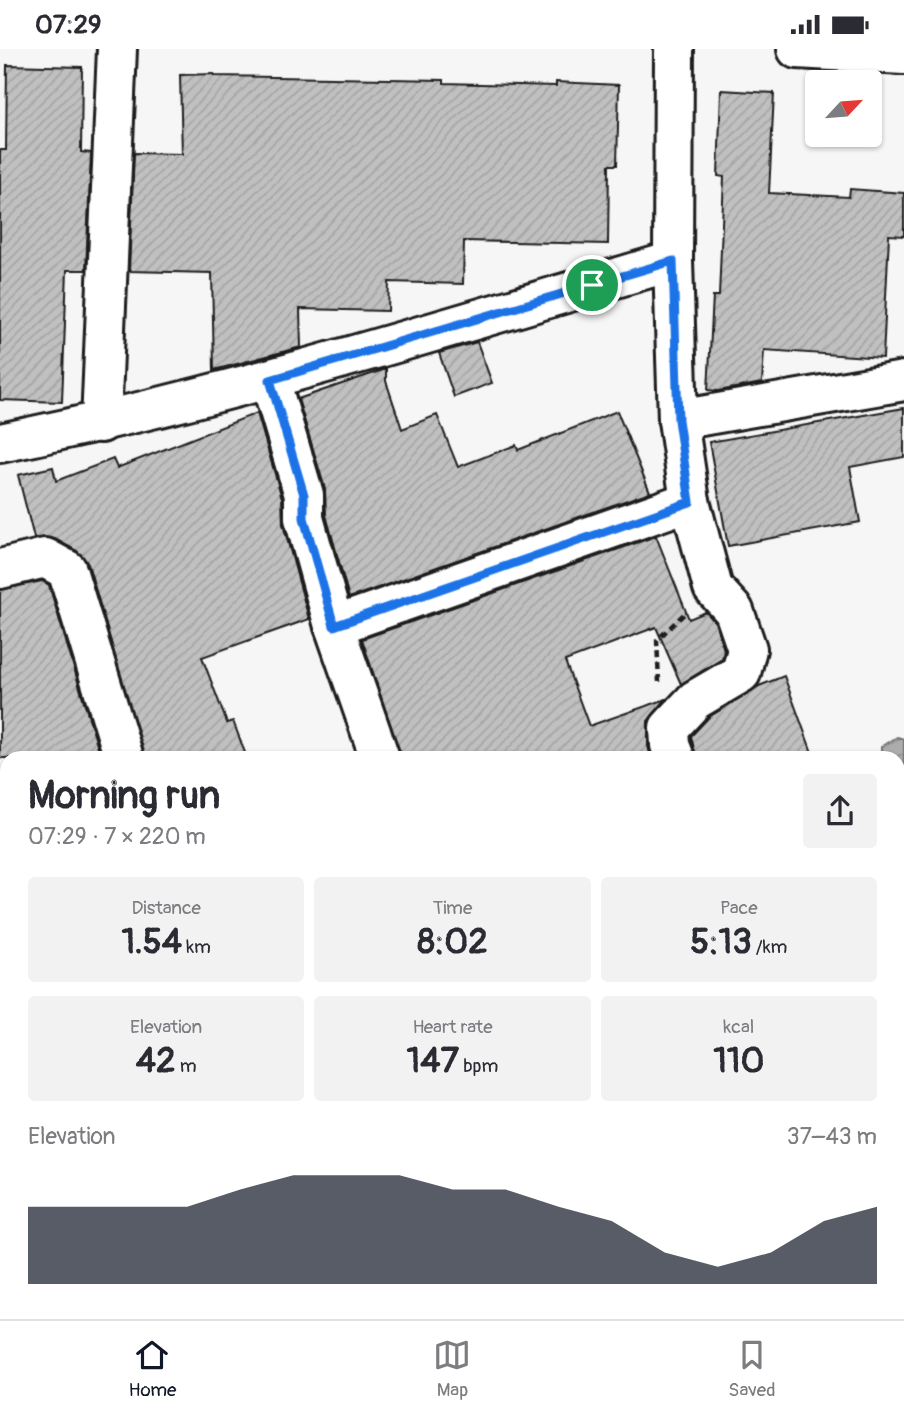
<!DOCTYPE html>
<html lang="en">
<head>
<meta charset="utf-8">
<style>
	:root { --surface:#fff; --page:#f2f2f3; --text:#2b2b33; --muted:#7c7c81; --line:#e1e1e2; --accent:#111827 }
	body { margin:0; font-family:Pangolin,sans-serif; background:var(--page); color:var(--text); height:100vh; display:flex; flex-direction:column; font-size:26px; white-space:nowrap }
	* { box-sizing:border-box; margin:0 }
	p { font-size:23px; color:var(--muted) }
	.icon { flex:none; width:38px; height:38px; fill:none; stroke:currentColor; stroke-width:2; stroke-linecap:round; stroke-linejoin:round }
	.map { position:relative; flex:1; overflow:hidden }
	.details { position:absolute; left:0px; top:702px; width:905px; height:569px; display:flex; flex-direction:column; background:var(--surface); border-radius:21px 21px 0 0; box-shadow:0 2px 5px #0004 }
	.details>* { flex:none }
	.needle { width:46px; rotate:64deg }
	.buttons { position:absolute; left:805px; top:21px; display:grid; gap:14px }
	.buttons a { display:grid; place-items:center; width:77px; height:77px; border-radius:7px; background:var(--surface); box-shadow:0 2px 5px #0004; font-size:35px }
	.pin { position:absolute; display:grid; place-items:center; width:60px; height:60px; color:#fff; margin:-30px; border:4px solid #fff; border-radius:50%; box-shadow:0 2px 7px #0007 }
	.round { display:grid; place-items:center; flex:none; width:74px; height:74px; border-radius:7px; background:var(--page) }
	.summary { display:flex; align-items:center; justify-content:space-between; height:119px; padding:0 28px }
	h1 { font-size:38px; font-weight:700; line-height:52px }
	.metrics { display:grid; grid-template-columns:repeat(3,1fr); gap:10px; height:119px; padding:7px 28px }
	.metrics div { display:grid; align-content:center; border-radius:7px; background:var(--page); text-align:center }
	.metrics b { font-size:35px; font-weight:700 }
	.metrics small { font-size:19px; font-weight:400 }
	.metrics p { font-size:19px }
	.chart { height:196px; padding:14px 28px }
	.chart p { display:flex; justify-content:space-between }
	.chart svg { width:100%; height:126px; margin-top:7px; fill:var(--accent); opacity:.7 }
	.status { display:flex; justify-content:space-between; align-items:center; height:49px; padding:0 35px; background:var(--surface); direction:ltr }
	.status svg { height:19px; fill:currentColor }
	.menu { display:flex; justify-content:space-around; align-items:center; height:98px; border-top:2px solid var(--line); background:var(--surface); font-size:19px; color:var(--muted) }
	.menu a { display:grid; justify-items:center; gap:4px }
	.menu .current { color:var(--accent) }
	.map>svg:first-child { display:block }
	.water { fill:url(#water-waves); stroke:#727272; stroke-width:2 }
	.building { fill:url(#building-hatch); stroke:#1c1c1c; stroke-width:2 }
	.lines { fill:none; stroke-linecap:round; stroke-linejoin:round }
	.minor-casing { stroke:#1c1c1c; stroke-width:44 }
	.major-casing { stroke:#1c1c1c; stroke-width:44 }
	.path { stroke:#1c1c1c; stroke-width:4.5; stroke-dasharray:7 5; stroke-linecap:butt }
	.minor { stroke:#fff; stroke-width:38 }
	.major { stroke:#fff; stroke-width:38 }
	.route-casing { stroke:#fff; stroke-width:14 }
	.route { stroke:#1a73e8; stroke-width:9 }
</style>
</head>
<body>
<div class="status"><b>07:29</b><svg viewBox="0 0 49 12"><path d="M0 12V9h3v3zM5 12V6h3v6zM10 12V3h3v9zM15 12V0h3v12zM26 1h20v11H26zM47 4h2v5h-2z"/></svg></div>
<div class="map">
<svg width="904" height="1270" viewBox="0 0 904 1270">
	<defs>
		<pattern id="water-waves" width="16" height="10" patternUnits="userSpaceOnUse" patternTransform="scale(1.75)"><rect width="16" height="10" fill="#acacac"/><path d="M0 5q4-4 8 0t8 0" fill="none" stroke="#939393"/></pattern>
		<pattern id="building-hatch" width="6" height="6" patternUnits="userSpaceOnUse" patternTransform="scale(1.75)"><rect width="6" height="6" fill="#c0c0c0"/><path d="M-1 1l2-2M0 6l6-6M5 7l2-2" fill="none" stroke="#a4a4a4"/></pattern>
	</defs>
	<rect width="100%" height="100%" fill="#f6f6f6"/>
	<filter id="ink" filterUnits="userSpaceOnUse"><feTurbulence type="fractalNoise" baseFrequency=".0143" numOctaves="2"/><feDisplacementMap in="SourceGraphic" scale="14" xChannelSelector="R" yChannelSelector="G"/><feConvolveMatrix kernelMatrix="1 2 1 2 8 2 1 2 1" color-interpolation-filters="sRGB"/></filter>
	<g filter="url(#ink)">
		<polygon class="water" points="897,688 904,690 904,771 898,763 898,709 881,709 881,698"/>
		<g class="building">
			<polygon points="7,16 82,18 81,103 91,104 86,221 67,221 62,353 0,351 0,101 6,101"/>
			<polygon points="214,25 214,27 444,31 444,34 556,37 556,33 619,36 617,116 609,116 608,195 464,192 463,235 389,233 388,262 300,260 301,298 214,321 212,224 129,222 134,104 182,105 180,26"/>
			<polygon points="721,41 774,44 769,144 849,148 850,140 904,144 904,187 889,186 883,309 764,301 762,334 718,342 708,341 713,247 719,247 724,128 718,127"/>
			<polygon points="477,293 492,334 454,348 439,304"/>
			<polygon points="386,320 386,332 402,380 437,366 458,418 516,396 518,401 617,362 650,443 349,549 326,466 325,440 298,350"/>
			<polygon points="904,359 904,408 850,418 860,473 728,497 709,393"/>
			<polygon points="257,364 282,449 283,475 309,570 202,608 227,674 233,672 247,709 145,709 88,515 77,502 55,490 34,489 18,426 53,418 56,432 113,410 117,419"/>
			<polygon points="656,487 689,570 706,563 715,573 724,601 722,610 681,635 656,578 565,612 589,677 666,650 648,672 648,697 651,709 401,709 362,590"/>
			<polygon points="42,532 49,536 101,709 0,709 0,541"/>
			<polygon points="784,627 814,709 696,709 691,687 709,668 759,637"/>
		</g>
		<g class="lines">
			<defs>
				<g id="minor">
					<polyline points="674,0 673,212 678,371 690,452 713,539 734,562 747,600 741,624 695,651 669,679 670,696 675,709"/>
					<polyline points="797,0 904,6"/>
					<polyline points="270,331 304,446 304,469 334,577 380,709"/>
					<polyline points="678,371 904,332"/>
					<polyline points="101,374 117,0"/>
					<path d="M0,394C228,348 450,278 673,212"/>
					<polyline points="0,520 45,509 67,521 124,709"/>
					<polyline points="334,577 690,452"/>
					<polyline points="0,934 7,1021"/>
					<polyline points="887,1264 889,1270"/>
					<polyline points="107,1270 109,1264"/>
					<polyline points="195,1270 198,1264"/>
				</g>
				<g id="major">
					<polyline points="0,1162 7,1162"/>
					<polyline points="427,1264 453,1270"/>
				</g>
			</defs>
			<use href="#minor" class="minor-casing"/>
			<use href="#major" class="major-casing"/>
			<polyline class="path" points="659,633 657,591 686,563"/>
			<use href="#minor" class="minor"/>
			<use href="#major" class="major"/>
		</g>
	</g>
	<g class="lines" filter="url(#ink)">
		<defs>
			<polygon id="route" points="673,212 678,371 690,453 334,577 304,469 304,446 270,331"/>
		</defs>
		<use href="#route" class="route-casing"/>
		<use href="#route" class="route"/>
	</g>
</svg>
<div class="buttons">
<a><svg class="needle" viewBox="-14 -14 28 28"><path d="M0-13l5 13h-10z" fill="#e53935"/><path d="M0 13l5-13h-10z" fill="#7c7c81"/></svg></a>
</div>
<div class="pin" style="left:592px;top:236px;background:#1e9e55"><svg class="icon" aria-label="arrive" viewBox="0 0 24 24"><path d="M6 21V4h12l-3 4 3 4H6"/></svg></div>
<section class="details">
<div class="summary"><div><h1>Morning run</h1><p>07:29 · 7 × 220 m</p></div><a class="round"><svg class="icon" aria-label="share" viewBox="0 0 24 24"><path d="M12 15V3M7 8l5-5 5 5M5 13v7h14v-7"/></svg></a></div>
<div class="metrics">
<div><p>Distance</p><b>1.54<small> km</small></b></div>
<div><p>Time</p><b>8:02</b></div>
<div><p>Pace</p><b>5:13<small> /km</small></b></div>
</div>
<div class="metrics">
<div><p>Elevation</p><b>42<small> m</small></b></div>
<div><p>Heart rate</p><b>147<small> bpm</small></b></div>
<div><p>kcal</p><b>110</b></div>
</div>
<div class="chart"><p><span>Elevation</span>37–43 m</p>
<svg viewBox="0 0 160 44" preserveAspectRatio="none"><path d="M0 44V17L10 17L20 17L30 17L40 11L50 6L60 6L70 6L80 11L90 11L100 17L110 22L120 33L130 38L140 33L150 22L160 17V44z"/></svg>
</div>
</section>
</div>
<nav class="menu">
<a class="current"><svg class="icon" aria-label="home" viewBox="0 0 24 24"><path d="M3 11l9-7 9 7M6 9v11h12V9"/></svg>Home</a>
<a><svg class="icon" aria-label="map" viewBox="0 0 24 24"><path d="M3 6l6-2 6 2 6-2v14l-6 2-6-2-6 2zM9 4v14M15 6v14"/></svg>Map</a>
<a><svg class="icon" aria-label="saved" viewBox="0 0 24 24"><path d="M7 4h10v16l-5-4-5 4z"/></svg>Saved</a>
</nav>
</body>
</html>
